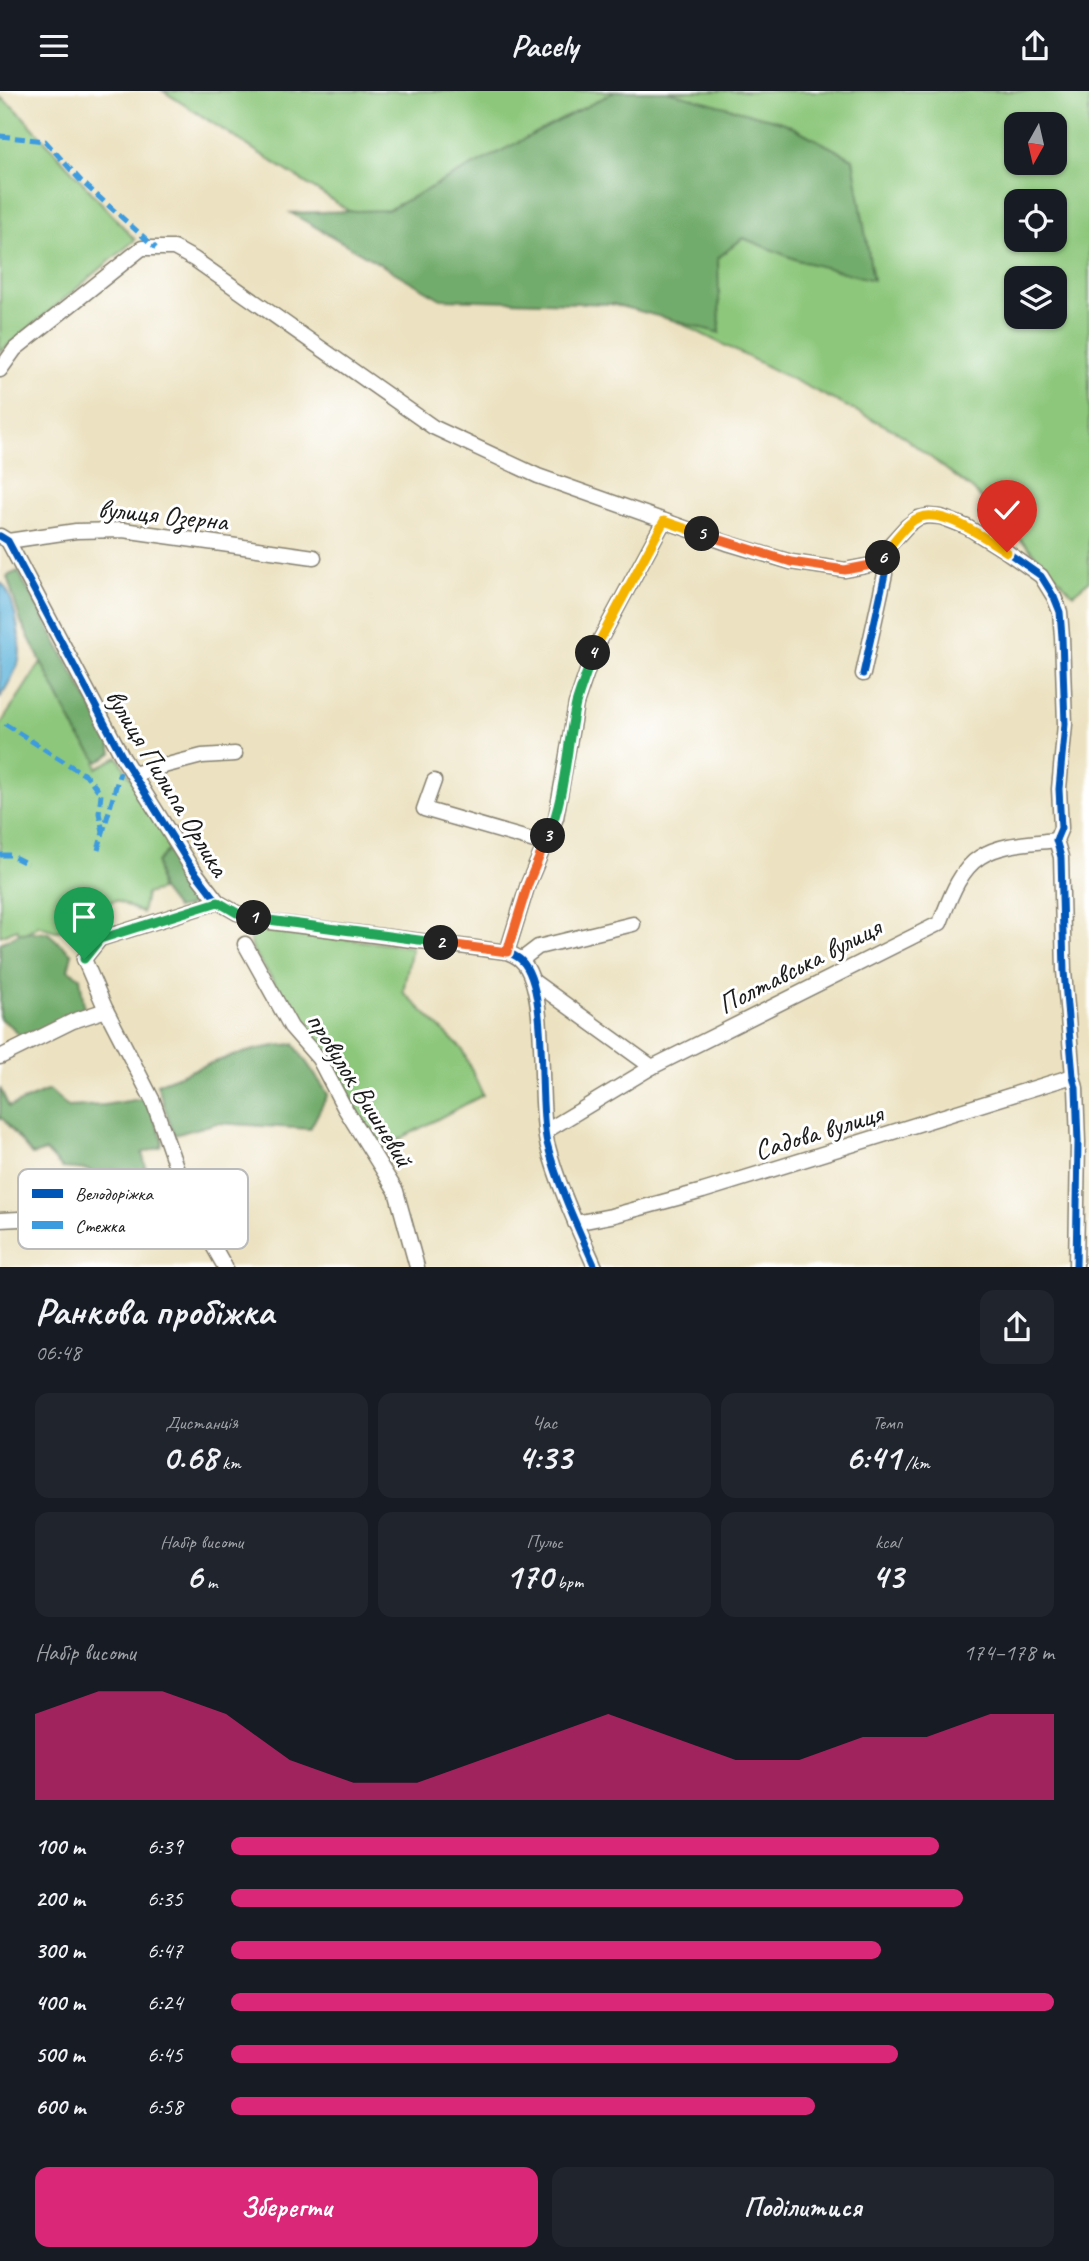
<!DOCTYPE html>
<html lang="uk">
<head>
<meta charset="utf-8">
<style>
	:root { --surface:#171b24; --page:#20242c; --text:#f1f3f6; --muted:#9ea1a6; --accent:#db2777 }
	body { margin:0; font-family:Caveat,sans-serif; background:var(--page); color:var(--text); height:100vh; display:flex; flex-direction:column; font-size:26px; white-space:nowrap }
	* { box-sizing:border-box; margin:0 }
	p { font-size:23px; color:var(--muted) }
	.icon { flex:none; width:38px; height:38px; fill:none; stroke:currentColor; stroke-width:2; stroke-linecap:round; stroke-linejoin:round }
	.map { position:relative; height:1176px; overflow:hidden }
	.panel { display:flex; flex-direction:column; background:var(--surface); flex:1 }
	.panel>* { flex:none }
	.needle { width:46px; rotate:188deg }
	.buttons { position:absolute; left:1004px; top:21px; display:grid; gap:14px }
	.buttons a { display:grid; place-items:center; width:63px; height:63px; border-radius:14px; background:var(--surface); box-shadow:0 2px 5px #0004; font-size:35px }
	.pin { position:absolute; display:grid; place-items:center; width:60px; height:60px; color:#fff; margin:-72px -30px; border-radius:50% 50% 50% 0; rotate:-45deg; box-shadow:0 0 7px #0007 }
	.pin .icon { rotate:45deg }
	.km { position:absolute; width:35px; height:35px; margin:-18px; border-radius:50%; background:#222; color:#fff; font-size:19px; line-height:35px; text-align:center }
	.round { display:grid; place-items:center; flex:none; width:74px; height:74px; border-radius:14px; background:var(--page) }
	.headline { display:flex; align-items:center; justify-content:space-between; height:119px; padding:0 35px }
	h1 { font-size:38px; font-weight:700; line-height:52px }
	.stats { display:grid; grid-template-columns:repeat(3,1fr); gap:10px; height:119px; padding:7px 35px }
	.stats div { display:grid; align-content:center; border-radius:14px; background:var(--page); text-align:center }
	.stats b { font-size:35px; font-weight:700 }
	.stats small { font-size:19px; font-weight:400 }
	.stats p { font-size:19px }
	.chart { height:196px; padding:14px 35px }
	.chart p { display:flex; justify-content:space-between }
	.chart svg { width:100%; height:126px; margin-top:7px; fill:var(--accent); opacity:.7 }
	.primary-button { display:flex; gap:14px; margin-top:auto; padding:14px 35px }
	.primary-button a { flex:1; height:80px; border-radius:14px; background:var(--accent); color:#fff; font-size:28px; font-weight:700; line-height:80px; text-align:center }
	.primary-button a+a { background:var(--page); color:var(--text) }
	ul { padding:0 35px; list-style:none; font-size:23px }
	li { display:grid; grid-template-columns:112px 84px 1fr; align-items:center; height:52px }
	li i { height:18px; border-radius:9px; background:var(--accent) }
	header { display:flex; justify-content:space-between; align-items:center; height:91px; padding:0 35px; background:var(--surface); font-size:32px; font-weight:700 }
	.map>svg:first-child { display:block }
	.green { fill:#8dc77c; stroke:#54724c; stroke-width:2; fill-rule:evenodd }
	.forest { fill:#72ac6c; stroke:#476444; stroke-width:2 }
	.water { fill:#5db3da; stroke:#3c687b; stroke-width:2 }
	.lines { fill:none; stroke-linecap:round; stroke-linejoin:round }
	.minor-casing { stroke:#847f6e; stroke-width:17 }
	.minor { stroke:#fff; stroke-width:14 }
	.quiet { stroke:#3c9bdf; stroke-width:5; stroke-dasharray:10 5; stroke-linecap:butt }
	.cycleway-casing { stroke:#fff; stroke-width:11 }
	.cycleway { stroke:#0057b8; stroke-width:7 }
	.split-1-casing { stroke:#fff; stroke-width:14 }
	.split-2-casing { stroke:#fff; stroke-width:14 }
	.split-3-casing { stroke:#fff; stroke-width:14 }
	.split-4-casing { stroke:#fff; stroke-width:14 }
	.split-5-casing { stroke:#fff; stroke-width:14 }
	.split-6-casing { stroke:#fff; stroke-width:14 }
	.split-7-casing { stroke:#fff; stroke-width:14 }
	.split-1 { stroke:#22a559; stroke-width:9 }
	.split-2 { stroke:#22a559; stroke-width:9 }
	.split-3 { stroke:#f0652b; stroke-width:9 }
	.split-4 { stroke:#22a559; stroke-width:9 }
	.split-5 { stroke:#f5b400; stroke-width:9 }
	.split-6 { stroke:#f0652b; stroke-width:9 }
	.split-7 { stroke:#f5b400; stroke-width:9 }
	.labels { text-anchor:middle; stroke-width:6; stroke-linejoin:round; paint-order:stroke }
	.street-label { font-size:28px; fill:#1c1c1c; stroke:#fff }
	.key { fill:#fff; stroke:#bbb; stroke-width:2 }
	.key-label { font-size:19px; fill:#1c1c1c }
</style>
</head>
<body>
<header><svg class="icon" aria-label="menu" viewBox="0 0 24 24"><path d="M4 6h16M4 12h16M4 18h16"/></svg>Pacely<svg class="icon" aria-label="share" viewBox="0 0 24 24"><path d="M12 15V3M7 8l5-5 5 5M5 13v7h14v-7"/></svg></header>
<div class="map">
<svg width="1089" height="1176" viewBox="0 0 1089 1176">
	<rect width="100%" height="100%" fill="#fff"/>
	<filter id="ink" filterUnits="userSpaceOnUse"><feTurbulence type="fractalNoise" baseFrequency=".0143" numOctaves="2"/><feDisplacementMap in="SourceGraphic" scale="14" xChannelSelector="R" yChannelSelector="G"/><feConvolveMatrix kernelMatrix="1 2 1 2 8 2 1 2 1" color-interpolation-filters="sRGB"/></filter>
	<filter id="wash" filterUnits="userSpaceOnUse"><feTurbulence type="fractalNoise" baseFrequency=".00686" numOctaves="4" result="noise"/><feDisplacementMap in="SourceGraphic" scale="28" xChannelSelector="R" yChannelSelector="G"/><feGaussianBlur stdDeviation="1.57" result="paint"/><feColorMatrix in="noise" values="0 0 0 0 0 0 0 0 0 0 0 0 0 0 0 0 0 1.4 0 .05"/><feComposite in="paint" operator="in"/></filter>
	<g filter="url(#wash)">
		<rect width="100%" height="100%" fill="#ece2c1"/>
		<g class="green">
			<path d="M163,0H1089V490L1073,503L973,399L896,340L668,226L431,173ZM1017,33H1055V72H1017ZM1017,110H1055V149H1017ZM1017,187H1055V226H1017Z"/>
			<polygon points="0,6 17,19 135,149 0,261"/>
			<polygon points="41,571 78,643 96,667 97,677 118,666 172,756 157,771 160,799 146,803 142,822 116,809 88,819 93,837 56,840 37,834 37,836 20,844 17,838 0,845 0,634"/>
			<polygon points="247,836 412,856 403,901 462,958 483,1004 379,1059 336,982 253,860"/>
		</g>
		<g class="forest">
			<polygon points="616,0 667,0 785,32 853,68 873,189 797,169 743,147 718,167 720,242 613,213 441,208 291,122 388,119"/>
			<polygon points="18,480 108,646 112,662 99,671 79,646 21,531 7,485"/>
			<polygon points="170,758 179,769 196,805 189,816 176,818 160,797 157,771"/>
			<polygon points="47,841 72,863 68,879 80,886 84,915 76,925 23,950 12,936 0,928 0,852 20,842"/>
			<path d="M294,953L328,1003L310,1038L217,1032L174,1044L157,993C201,976 246,956 294,953Z"/>
			<polygon points="0,997 9,1016 49,999 68,1016 104,1014 146,1007 163,1049 161,1056 142,1062 146,1076 115,1099 88,1079 62,1077 46,1060 32,1064 3,1028 0,1028"/>
		</g>
		<path class="water" d="M0,491C14,500 24,558 18,573C14,585 6,596 0,607Z"/>
	</g>
	<g filter="url(#ink)">
		<g class="lines">
			<defs>
				<g id="minor">
					<polyline points="0,279 15,258 142,157 174,157 194,168 433,336 538,385 727,452 791,471 845,479 881,472"/>
					<path d="M0,445L8,450L123,667L191,776L218,811L237,822L262,830L507,861C511,863 517,865 521,869C550,897 537,1009 547,1052C558,1095 577,1135 595,1176"/>
					<polyline points="8,450 76,440 123,439 314,466"/>
					<polyline points="863,583 885,483 881,472 886,458 907,435 918,427 928,425 941,426 967,436 1007,461 1041,485 1054,506 1060,521 1062,546 1065,633 1059,698 1061,737 1056,749 1061,766 1064,880 1073,985 1076,997 1078,1051 1076,1176"/>
					<polyline points="133,683 202,665 235,663"/>
					<polyline points="434,690 424,718 545,753"/>
					<polyline points="218,811 100,848 84,868 106,919 153,1010 188,1110 225,1176"/>
					<polyline points="245,853 291,936 319,968 344,1016 396,1100 417,1176"/>
					<polyline points="507,861 528,793 556,727 576,613 594,560 664,430"/>
					<polyline points="521,869 538,856 633,833"/>
					<polyline points="533,890 652,976"/>
					<polyline points="0,966 73,930 106,919"/>
					<path d="M546,1040L652,976L940,832C949,810 959,779 980,766C1001,752 1033,752 1056,749"/>
					<polyline points="0,1129 38,1127 165,1106 188,1110"/>
					<polyline points="575,1132 611,1125 703,1100 1073,985"/>
				</g>
			</defs>
			<use href="#minor" class="minor-casing"/>
			<use href="#minor" class="minor"/>
			<g class="quiet">
				<polyline points="0,45 45,50 81,90 156,157"/>
				<polyline points="5,633 88,686 101,703 99,722 103,741"/>
				<polyline points="98,759 120,681"/>
				<polyline points="0,764 10,764 28,773"/>
			</g>
			<defs>
				<g id="cycleway">
					<path d="M0,445L8,450L123,667L191,776L218,811L237,822L262,830L507,861C511,863 517,865 521,869C550,897 537,1009 547,1052C558,1095 577,1135 595,1176"/>
					<polyline points="863,583 885,483 881,472 886,458 907,435 918,427 928,425 941,426 967,436 1007,461 1041,485 1054,506 1060,521 1062,546 1065,633 1059,698 1061,737 1056,749 1061,766 1064,880 1073,985 1076,997 1078,1051 1076,1176"/>
				</g>
			</defs>
			<use href="#cycleway" class="cycleway-casing"/>
			<use href="#cycleway" class="cycleway"/>
		</g>
	</g>
	<g class="lines" filter="url(#ink)">
		<defs>
			<polyline id="split-1" points="84,868 100,848 218,811 237,822 254,827"/>
			<polyline id="split-2" points="254,827 441,852"/>
			<polyline id="split-3" points="441,852 507,861 528,793 548,745"/>
			<path id="split-4" d="M548,745C566,703 566,657 576,613C581,596 588,579 593,562"/>
			<polyline id="split-5" points="593,562 664,430 702,443"/>
			<polyline id="split-6" points="702,443 791,471 845,479 881,472 883,467"/>
			<path id="split-7" d="M883,467C887,458 892,452 898,445C903,439 910,430 918,427C942,416 987,448 1007,461"/>
		</defs>
		<use href="#split-1" class="split-1-casing"/>
		<use href="#split-2" class="split-2-casing"/>
		<use href="#split-3" class="split-3-casing"/>
		<use href="#split-4" class="split-4-casing"/>
		<use href="#split-5" class="split-5-casing"/>
		<use href="#split-6" class="split-6-casing"/>
		<use href="#split-7" class="split-7-casing"/>
		<use href="#split-1" class="split-1"/>
		<use href="#split-2" class="split-2"/>
		<use href="#split-3" class="split-3"/>
		<use href="#split-4" class="split-4"/>
		<use href="#split-5" class="split-5"/>
		<use href="#split-6" class="split-6"/>
		<use href="#split-7" class="split-7"/>
	</g>
	<g class="labels">
		<g class="street-label">
			<text transform="translate(163 423) rotate(6)" y="10">вулиця Озерна</text>
			<text transform="translate(168 691) rotate(59)" y="10">вулиця Пилипа Орлика</text>
			<text transform="translate(799 874) rotate(-27)" y="10">Полтавська вулиця</text>
			<text transform="translate(361 998) rotate(58)" y="10">провулок Вишневий</text>
			<text transform="translate(818 1040) rotate(-17)" y="10">Садова вулиця</text>
		</g>
	</g>
	<rect x="18" y="1078" width="230" height="80" rx="10" class="key"/>
	<rect x="32" y="1098" width="31" height="9" fill="#0057b8"/>
	<rect x="32" y="1130" width="31" height="8" fill="#3c9bdf"/>
	<g class="key-label">
		<text x="75" y="1109">Велодоріжка</text>
		<text x="75" y="1141">Стежка</text>
	</g>
</svg>
<div class="buttons">
<a><svg class="needle" viewBox="-14 -14 28 28"><path d="M0-13l5 13h-10z" fill="#e53935"/><path d="M0 13l5-13h-10z" fill="#9ea1a6"/></svg></a>
<a><svg class="icon" aria-label="locate" viewBox="0 0 24 24"><circle cx="12" cy="12" r="6"/><path d="M12 2v4M12 18v4M2 12h4M18 12h4"/></svg></a>
<a><svg class="icon" aria-label="layers" viewBox="0 0 24 24"><path d="M12 4l9 5-9 5-9-5zM3 14l9 5 9-5"/></svg></a>
</div>
<div class="pin" style="left:84px;top:868px;background:#1e9e55"><svg class="icon" aria-label="arrive" viewBox="0 0 24 24"><path d="M6 21V4h12l-3 4 3 4H6"/></svg></div>
<div class="pin" style="left:1007px;top:461px;background:#d93025"><svg class="icon" aria-label="check" viewBox="0 0 24 24"><path d="M5 12l5 5 9-10"/></svg></div>
<b class="km" style="left:254px;top:827px">1</b>
<b class="km" style="left:441px;top:852px">2</b>
<b class="km" style="left:548px;top:745px">3</b>
<b class="km" style="left:593px;top:562px">4</b>
<b class="km" style="left:702px;top:443px">5</b>
<b class="km" style="left:883px;top:467px">6</b>
</div>
<section class="panel">
<div class="headline"><div><h1>Ранкова пробіжка</h1><p>06:48</p></div><a class="round"><svg class="icon" aria-label="share" viewBox="0 0 24 24"><path d="M12 15V3M7 8l5-5 5 5M5 13v7h14v-7"/></svg></a></div>
<div class="stats">
<div><p>Дистанція</p><b>0.68<small> km</small></b></div>
<div><p>Час</p><b>4:33</b></div>
<div><p>Темп</p><b>6:41<small> /km</small></b></div>
</div>
<div class="stats">
<div><p>Набір висоти</p><b>6<small> m</small></b></div>
<div><p>Пульс</p><b>170<small> bpm</small></b></div>
<div><p>kcal</p><b>43</b></div>
</div>
<div class="chart"><p><span>Набір висоти</span>174–178 m</p>
<svg viewBox="0 0 160 44" preserveAspectRatio="none"><path d="M0 44V14L10 6L20 6L30 14L40 30L50 38L60 38L70 30L80 22L90 14L100 22L110 30L120 30L130 22L140 22L150 14L160 14V44z"/></svg>
</div>
<ul>
<li><b>100 m</b>6:39<i style="width:86%"></i></li>
<li><b>200 m</b>6:35<i style="width:89%"></i></li>
<li><b>300 m</b>6:47<i style="width:79%"></i></li>
<li><b>400 m</b>6:24<i style="width:100%"></i></li>
<li><b>500 m</b>6:45<i style="width:81%"></i></li>
<li><b>600 m</b>6:58<i style="width:71%"></i></li>
</ul>
<div class="primary-button"><a>Зберегти</a><a>Поділитися</a></div>
</section>
</body>
</html>
